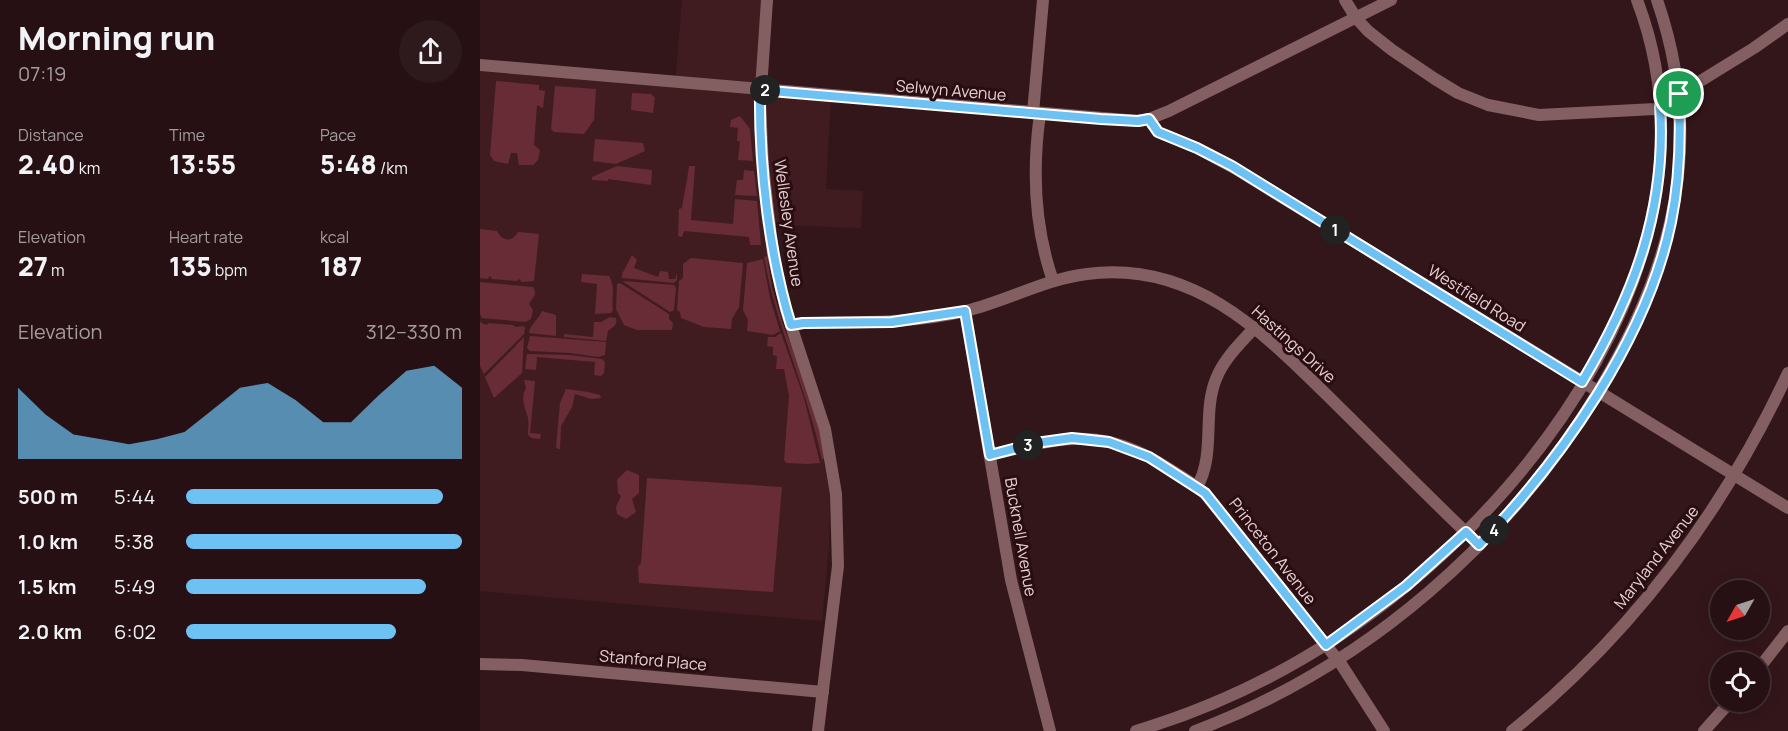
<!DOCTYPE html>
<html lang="en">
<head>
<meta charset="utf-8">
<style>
	:root { --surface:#261014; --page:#2e191d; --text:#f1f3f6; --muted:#a49da0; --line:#423034; --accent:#6dc2f3 }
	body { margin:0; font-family:Manrope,sans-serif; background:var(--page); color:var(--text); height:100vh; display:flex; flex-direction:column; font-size:22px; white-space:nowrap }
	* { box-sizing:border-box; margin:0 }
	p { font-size:20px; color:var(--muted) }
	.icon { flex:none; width:33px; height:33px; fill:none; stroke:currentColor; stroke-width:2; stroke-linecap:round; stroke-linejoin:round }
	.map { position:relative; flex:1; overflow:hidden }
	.drawer { display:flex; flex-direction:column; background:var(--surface); width:480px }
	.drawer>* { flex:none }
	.needle { width:39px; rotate:231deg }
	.controls { position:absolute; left:1230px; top:580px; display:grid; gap:12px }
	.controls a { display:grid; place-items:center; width:60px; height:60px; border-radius:50%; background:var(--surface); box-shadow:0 3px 15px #0003,0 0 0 2px var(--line); font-size:30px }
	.pin { position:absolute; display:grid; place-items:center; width:51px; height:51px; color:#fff; margin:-26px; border:3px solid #fff; border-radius:50%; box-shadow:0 2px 6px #0007 }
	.km { position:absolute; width:30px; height:30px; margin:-15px; border-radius:50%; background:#222; color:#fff; font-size:16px; line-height:30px; text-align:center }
	.round { display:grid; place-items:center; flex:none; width:63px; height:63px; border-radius:32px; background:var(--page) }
	.head { display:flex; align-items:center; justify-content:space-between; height:102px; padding:0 18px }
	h1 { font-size:33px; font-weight:800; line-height:45px }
	.metrics { display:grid; grid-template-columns:repeat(3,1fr); gap:9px; height:102px; padding:6px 18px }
	.metrics div { display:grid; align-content:center }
	.metrics b { font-size:26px; font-weight:800 }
	.metrics small { font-size:16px; font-weight:400 }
	.metrics p { font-size:16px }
	.chart { height:168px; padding:12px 18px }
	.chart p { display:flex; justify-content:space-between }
	.chart svg { width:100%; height:108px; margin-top:6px; fill:var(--accent); opacity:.7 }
	ul { padding:0 18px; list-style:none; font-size:20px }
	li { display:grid; grid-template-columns:96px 72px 1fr; align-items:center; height:45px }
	li i { height:15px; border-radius:8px; background:var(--accent) }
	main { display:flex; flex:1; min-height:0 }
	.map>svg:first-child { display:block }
	.built { fill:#401c21 }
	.green { fill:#672c35 }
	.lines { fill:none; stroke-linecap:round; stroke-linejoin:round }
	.minor { stroke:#835f62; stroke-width:12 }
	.route-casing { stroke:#fff; stroke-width:12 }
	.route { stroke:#6dc2f3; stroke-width:8 }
	.labels { text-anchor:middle; stroke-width:6; stroke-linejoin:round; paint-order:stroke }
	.street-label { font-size:16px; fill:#e5d0d1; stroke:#290d11 }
</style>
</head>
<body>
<main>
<section class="drawer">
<div class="head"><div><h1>Morning run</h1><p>07:19</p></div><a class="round"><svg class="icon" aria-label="share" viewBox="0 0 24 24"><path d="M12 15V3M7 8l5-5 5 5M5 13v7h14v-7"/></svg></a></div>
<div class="metrics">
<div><p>Distance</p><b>2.40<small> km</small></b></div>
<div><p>Time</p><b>13:55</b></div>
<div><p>Pace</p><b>5:48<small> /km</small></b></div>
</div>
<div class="metrics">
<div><p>Elevation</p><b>27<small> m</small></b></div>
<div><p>Heart rate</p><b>135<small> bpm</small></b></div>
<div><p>kcal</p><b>187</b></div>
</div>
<div class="chart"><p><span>Elevation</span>312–330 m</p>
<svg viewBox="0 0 160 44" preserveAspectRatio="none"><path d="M0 44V15L10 26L20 34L30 36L40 38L50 36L60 33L70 24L80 15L90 13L100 20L110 29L120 29L130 18L140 8L150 6L160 15V44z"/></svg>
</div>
<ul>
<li><b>500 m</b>5:44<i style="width:93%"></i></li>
<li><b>1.0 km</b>5:38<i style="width:100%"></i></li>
<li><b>1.5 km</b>5:49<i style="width:87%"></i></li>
<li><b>2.0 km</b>6:02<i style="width:76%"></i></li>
</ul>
</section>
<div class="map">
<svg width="1308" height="731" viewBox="0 0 1308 731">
	<rect width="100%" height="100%" fill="#33161a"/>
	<polygon class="built" points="202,0 282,0 276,94 351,98 346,189 383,191 381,228 303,225 283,227 294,294 338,432 350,493 349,546 342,621 0,591 0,68 195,85"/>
	<g class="green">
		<polygon points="16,81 59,85 59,90 65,91 63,108 57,105 54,145 60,150 58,160 53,165 39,165 37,153 31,153 28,164 14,161 10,155"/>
		<polygon points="75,86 116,89 114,120 104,134 74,132 71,129"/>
		<polygon points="152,93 171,94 175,98 173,113 151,110"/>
		<polygon points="260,116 270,129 273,161 258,160 260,141 257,141 258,128 250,127 251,120"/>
		<polygon points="115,139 163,143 165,151 136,164 113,161"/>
		<polygon points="137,166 172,170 171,185 128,179 128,181 112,180 112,177"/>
		<path d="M209,166H215L211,220L253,224L255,199L277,201L281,245H270L269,237L204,231L202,237L198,236L199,209L202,208C204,194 207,181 209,166Z"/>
		<polygon points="264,170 274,171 277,196 255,195 257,180 263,180"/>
		<path d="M0,229L17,231C22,241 32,243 38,232L59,234L54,281L42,282L39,279L37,281L12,279L10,276L7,279L0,278Z"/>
		<polygon points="152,255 157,260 154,268 178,277 180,271 188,272 189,279 195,279 197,273 197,280 194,283 142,278 142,274"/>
		<path d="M287,256L292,287L303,324L328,388L347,455L342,460C328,391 296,327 284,257Z"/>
		<polygon points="211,258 263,263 259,307 252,319 251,329 224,327 201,318 200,312 197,310 199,281 203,278 203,264"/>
		<polygon points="283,259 290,298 300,331 293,335 267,331 268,320 263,310 267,263"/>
		<path d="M102,274L129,276C136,288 131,296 133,310L131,313L115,314L117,284L101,282Z"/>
		<polygon points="142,281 194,285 196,288 194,310 190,312"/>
		<path d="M0,282L53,287C58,295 52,298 49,304L53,310L51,319L45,322L2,318L0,314Z"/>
		<polygon points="140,283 189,314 189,319 193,323 192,330 157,330 144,325 136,309 137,284"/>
		<path d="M62,311L76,315V336L49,333C50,324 59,319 62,311Z"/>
		<path d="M130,317L136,318C138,326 132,327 128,331L126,341L84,337V334L113,337L114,322H121Z"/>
		<polygon points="0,322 6,325 9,323 33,325 35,327 44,326 45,328 44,334 4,374 0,366"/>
		<polygon points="301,333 324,398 340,463 328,464 306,463 304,460 309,396 304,369 296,369 297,356 293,355 293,347 287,346 288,337 295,337"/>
		<polygon points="50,336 126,342 125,355 118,357 90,353 50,351 47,348"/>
		<polygon points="44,337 42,373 14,398 5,377"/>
		<polygon points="47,354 90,355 122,359 125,362 124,373 121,376 114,375 115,362 57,357 56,370 45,369"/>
		<path d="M44,380L55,381L50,433L61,434L60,439L52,438L48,435C48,429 49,424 48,418C45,407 40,399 46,388Z"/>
		<polygon points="86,389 108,392 120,395 121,398 111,399 95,394 92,407 81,426 80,449 78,449 76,447 80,403"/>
		<polygon points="147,470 159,475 159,493 152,499 156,512 146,519 137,514 136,507 141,496 138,493 137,480"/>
		<polygon points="167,478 302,487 293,592 159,583 158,567 161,563"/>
	</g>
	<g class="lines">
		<g class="minor">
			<polyline points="287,0 280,104 283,166 293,254 306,310 345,429 356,494 358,566 338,731"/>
			<polyline points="865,0 876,18 888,31 912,50 955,79 978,93 1008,105 1059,115 1175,109 1274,48 1308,24"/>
			<polyline points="0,65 658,121 669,119 689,111 911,0"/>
			<polyline points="553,113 563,0"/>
			<path d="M560,114C552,171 554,226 573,281"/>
			<polyline points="669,119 678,132 717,148 756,169 1308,508"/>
			<polyline points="485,311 531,580 570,731"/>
			<path d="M311,325L323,323C378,322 432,324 486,311C527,301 565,279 607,274C715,260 785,334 855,403C900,447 944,493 991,537"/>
			<path d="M510,455C585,437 621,425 691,470C703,478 718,486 728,497L861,664L904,731"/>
			<path d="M717,487C736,454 722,413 736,379C744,358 761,343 775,327"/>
			<polyline points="0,664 42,665 343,692"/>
			<polyline points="1280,667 1308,631"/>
			<path d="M656,731C726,710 795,678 856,638C1053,508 1251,246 1157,0"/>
			<path d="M715,731C886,667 1032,540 1124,382C1195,260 1225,138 1177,0"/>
			<path d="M1032,731C1152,634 1243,512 1308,373"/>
			<polyline points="1224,731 1250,702"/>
		</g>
	</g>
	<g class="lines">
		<defs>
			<path id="route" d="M280,90L621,119L658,121L669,119L678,132L717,148L752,166L1102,382C1154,295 1187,208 1180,106L1199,94C1201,137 1200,179 1191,222C1167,339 1081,460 999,545L986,532L926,586L846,645L725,493L669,457L629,442L592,438L556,443L510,455L485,311L412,322L323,323L311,325C289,254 279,165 280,90Z"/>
		</defs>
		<use href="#route" class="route-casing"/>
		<use href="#route" class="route"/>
	</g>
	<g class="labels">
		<g class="street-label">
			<text transform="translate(471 90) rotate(5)" y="6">Selwyn Avenue</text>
			<text transform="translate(309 223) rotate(82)" y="6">Wellesley Avenue</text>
			<text transform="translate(997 298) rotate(32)" y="6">Westfield Road</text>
			<text transform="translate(814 344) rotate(42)" y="6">Hastings Drive</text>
			<text transform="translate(541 537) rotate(80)" y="6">Bucknell Avenue</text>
			<text transform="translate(793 551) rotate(52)" y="6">Princeton Avenue</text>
			<text transform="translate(1176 557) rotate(-52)" y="6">Maryland Avenue</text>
			<text transform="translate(173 660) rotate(5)" y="6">Stanford Place</text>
		</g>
	</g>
</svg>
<div class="controls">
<a><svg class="needle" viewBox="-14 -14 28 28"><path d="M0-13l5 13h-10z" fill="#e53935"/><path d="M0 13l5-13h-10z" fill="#a49da0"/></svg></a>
<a><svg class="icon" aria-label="locate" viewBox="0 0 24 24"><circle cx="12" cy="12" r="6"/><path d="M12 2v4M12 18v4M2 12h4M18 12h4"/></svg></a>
</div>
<div class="pin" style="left:1199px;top:94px;background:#1e9e55"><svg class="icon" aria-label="arrive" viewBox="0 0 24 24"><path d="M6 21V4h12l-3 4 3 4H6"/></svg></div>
<b class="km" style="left:855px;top:230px">1</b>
<b class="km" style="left:285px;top:90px">2</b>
<b class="km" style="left:548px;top:445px">3</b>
<b class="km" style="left:1014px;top:530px">4</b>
</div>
</main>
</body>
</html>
